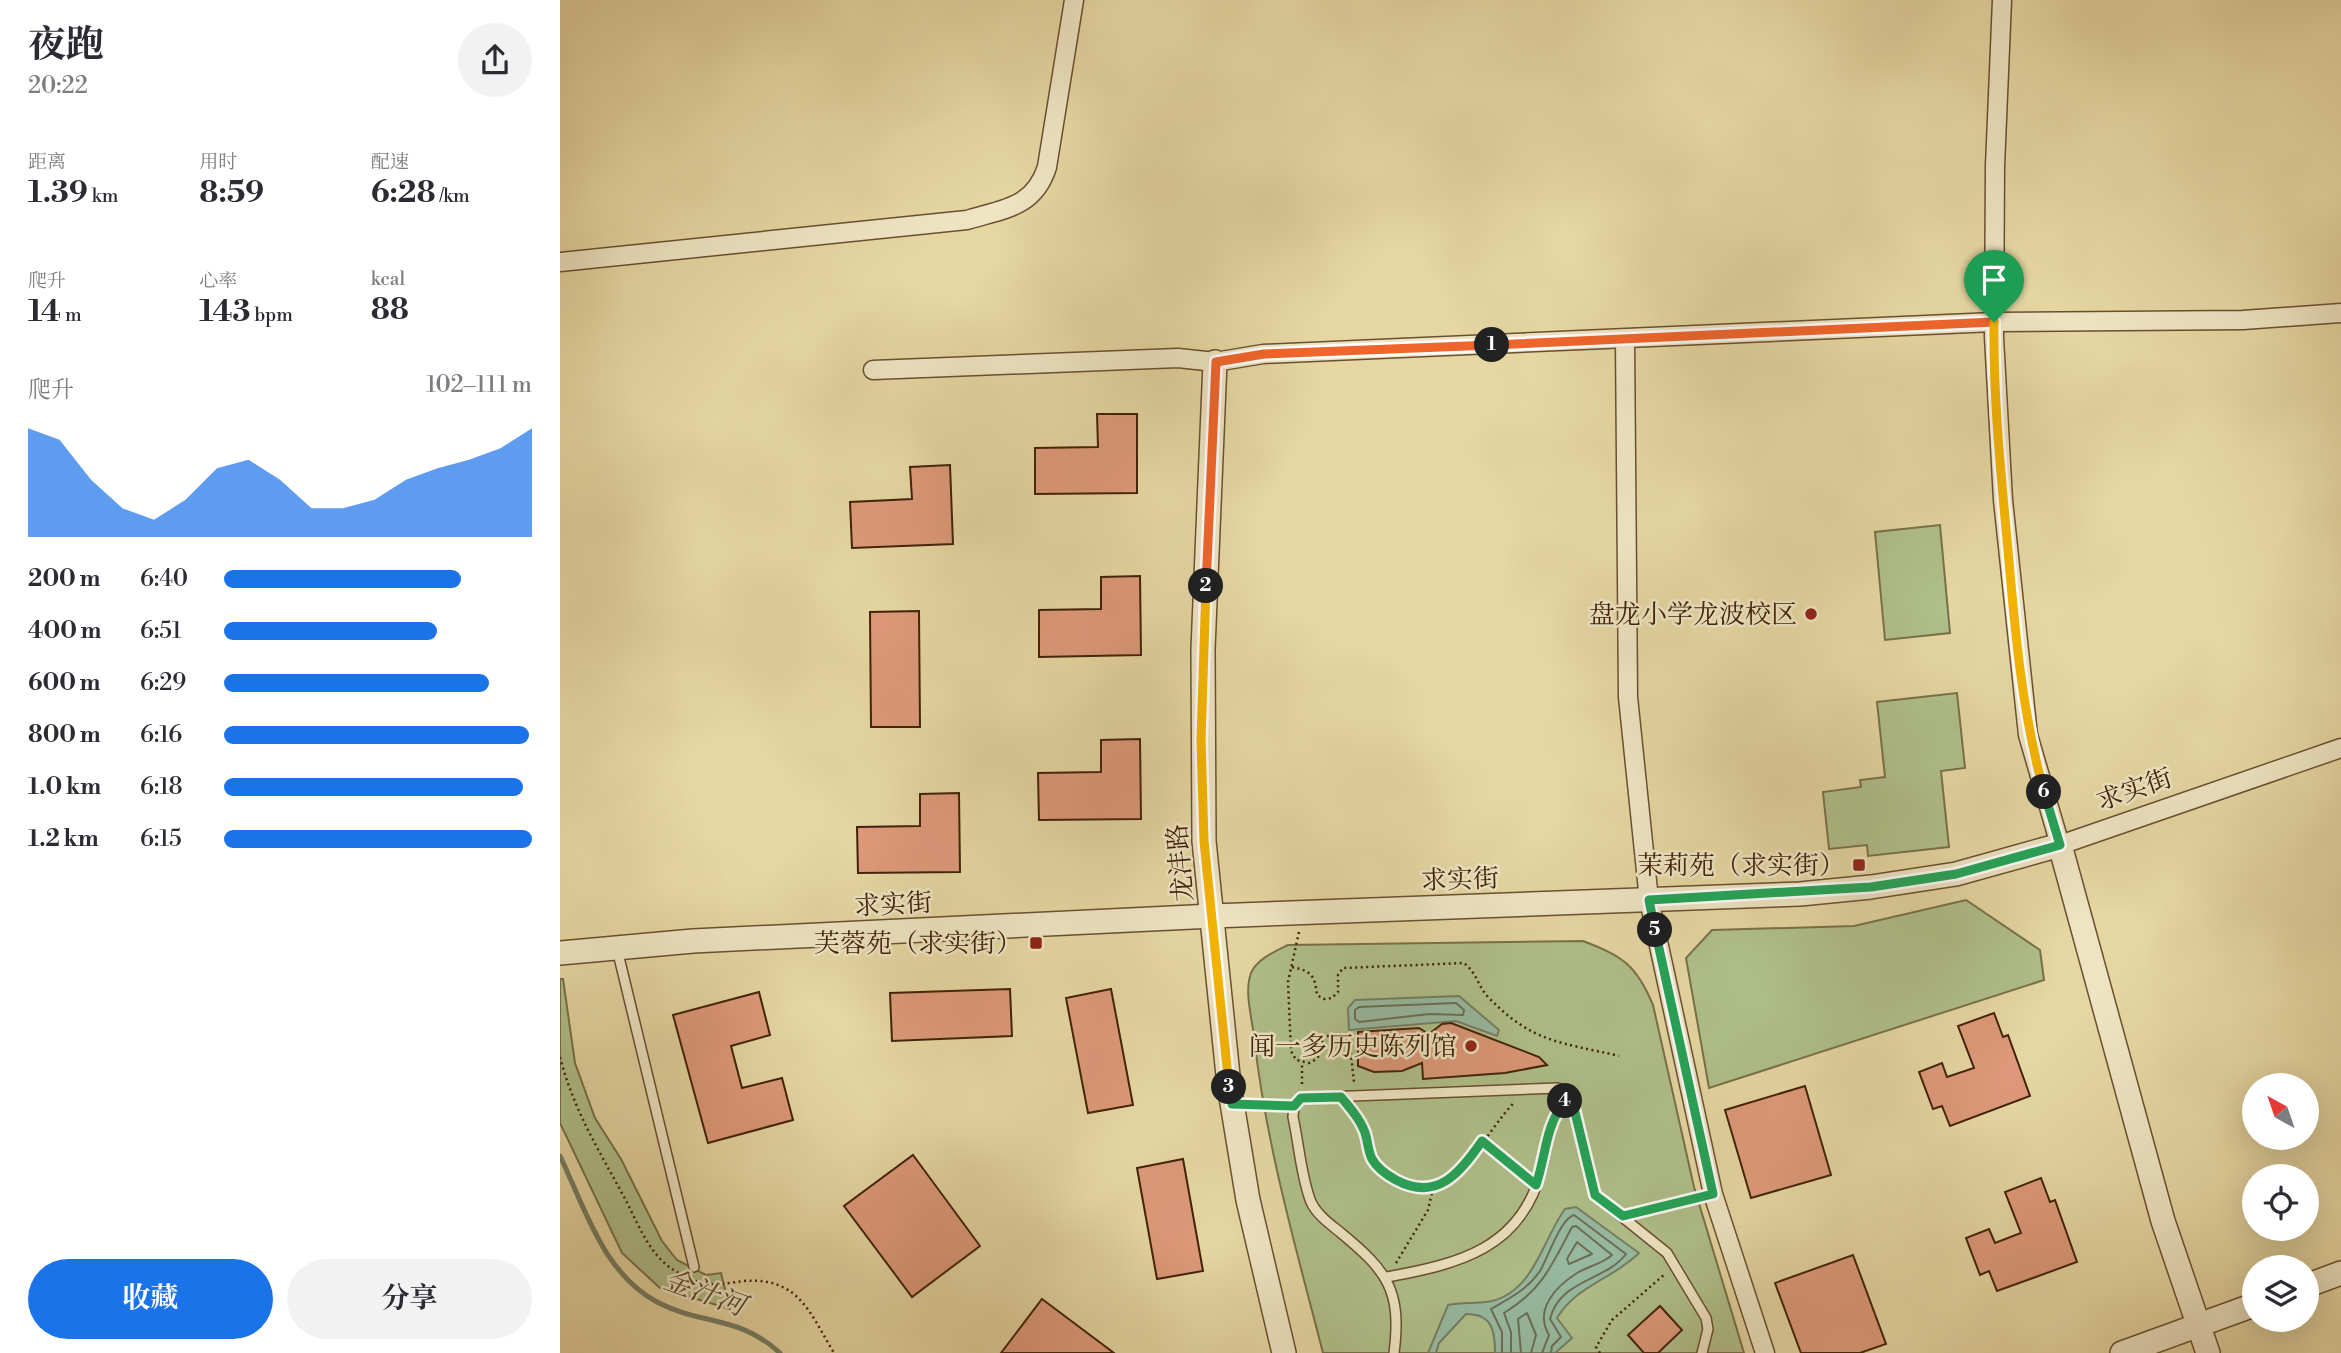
<!DOCTYPE html>
<html lang="zh">
<head>
<meta charset="utf-8">
<style>
	:root { --surface:#fff; --page:#f2f2f3; --text:#2b2b33; --muted:#7c7c81; --accent:#1a73e8 }
	body { margin:0; font-family:"Libre Bodoni","Noto Serif SC",serif; background:var(--page); color:var(--text); height:100vh; display:flex; flex-direction:column; font-size:26px; white-space:nowrap }
	* { box-sizing:border-box; margin:0 }
	p { font-size:23px; color:var(--muted) }
	.icon { flex:none; width:38px; height:38px; fill:none; stroke:currentColor; stroke-width:2; stroke-linecap:round; stroke-linejoin:round }
	.map { position:relative; flex:1; overflow:hidden }
	.panel { display:flex; flex-direction:column; background:var(--surface); width:560px }
	.panel>* { flex:none }
	.needle { width:46px; rotate:320deg }
	.buttons { position:absolute; left:1682px; top:1073px; display:grid; gap:14px }
	.buttons a { display:grid; place-items:center; width:77px; height:77px; border-radius:50%; background:var(--surface); box-shadow:0 7px 28px #0002; font-size:35px }
	.pin { position:absolute; display:grid; place-items:center; width:60px; height:60px; color:#fff; margin:-72px -30px; border-radius:50% 50% 50% 0; rotate:-45deg; box-shadow:0 0 7px #0007 }
	.pin .icon { rotate:45deg }
	.km { position:absolute; width:35px; height:35px; margin:-18px; border-radius:50%; background:#222; color:#fff; font-size:19px; line-height:35px; text-align:center }
	.round { display:grid; place-items:center; flex:none; width:74px; height:74px; border-radius:37px; background:var(--page) }
	.summary { display:flex; align-items:center; justify-content:space-between; height:119px; padding:0 28px }
	h1 { font-size:38px; font-weight:700; line-height:52px }
	.figures { display:grid; grid-template-columns:repeat(3,1fr); gap:10px; height:119px; padding:7px 28px }
	.figures div { display:grid; align-content:center }
	.figures b { font-size:30px; font-weight:700 }
	.figures small { font-size:19px; font-weight:400 }
	.figures p { font-size:19px }
	.chart { height:196px; padding:14px 28px }
	.chart p { display:flex; justify-content:space-between }
	.chart svg { width:100%; height:126px; margin-top:7px; fill:var(--accent); opacity:.7 }
	.cta { display:flex; gap:14px; margin-top:auto; padding:14px 28px }
	.cta a { flex:1; height:80px; border-radius:42px; background:var(--accent); color:#fff; font-size:28px; font-weight:700; line-height:80px; text-align:center }
	.cta a+a { background:var(--page); color:var(--text) }
	ul { padding:0 28px; list-style:none; font-size:23px }
	li { display:grid; grid-template-columns:112px 84px 1fr; align-items:center; height:52px }
	li i { height:18px; border-radius:9px; background:var(--accent) }
	main { display:flex; flex:1; min-height:0 }
	.map>svg:first-child { display:block }
	.green { fill:#afbf89; stroke:#78704a; stroke-width:2 }
	.water { fill:#97baa0; stroke:#757d64; stroke-width:2 }
	.lines { fill:none; stroke-linecap:round; stroke-linejoin:round }
	.shore { stroke:#6c6e55; stroke-width:2 }
	.stream { stroke:#757d64; stroke-width:5 }
	.building { fill:#dd9979; stroke:#41220a; stroke-width:2 }
	.service-casing { stroke:#6a4f30; stroke-width:12 }
	.minor-casing { stroke:#6a4f30; stroke-width:21 }
	.tertiary-casing { stroke:#6a4f30; stroke-width:26 }
	.path { stroke:#41220a; stroke-width:2.5; stroke-dasharray:2 3.5; stroke-linecap:butt }
	.service { stroke:#eee4c3; stroke-width:9 }
	.minor { stroke:#eee4c3; stroke-width:18 }
	.tertiary { stroke:#eee4c3; stroke-width:23 }
	.split-1-casing { stroke:#fff; stroke-width:14 }
	.split-2-casing { stroke:#fff; stroke-width:14 }
	.split-3-casing { stroke:#fff; stroke-width:14 }
	.split-4-casing { stroke:#fff; stroke-width:14 }
	.split-5-casing { stroke:#fff; stroke-width:14 }
	.split-6-casing { stroke:#fff; stroke-width:14 }
	.split-7-casing { stroke:#fff; stroke-width:14 }
	.split-1 { stroke:#f0652b; stroke-width:9 }
	.split-2 { stroke:#f0652b; stroke-width:9 }
	.split-3 { stroke:#f5b400; stroke-width:9 }
	.split-4 { stroke:#22a559; stroke-width:9 }
	.split-5 { stroke:#22a559; stroke-width:9 }
	.split-6 { stroke:#22a559; stroke-width:9 }
	.split-7 { stroke:#f5b400; stroke-width:9 }
	.poi-dot { fill:#8f2418; stroke:#eee4c3; stroke-width:2.5 }
	.labels { text-anchor:middle; stroke-width:5; stroke-linejoin:round; paint-order:stroke }
	.poi-label { font-size:26px; fill:#41220a; stroke:#eee4c3; text-anchor:end }
	.street-label { font-size:26px; fill:#41220a; stroke:#eee4c3 }
	.water-label { font-size:28px; font-style:italic; fill:#564830; stroke:#eee4c3 }
</style>
</head>
<body>
<main>
<section class="panel">
<div class="summary"><div><h1>夜跑</h1><p>20:22</p></div><a class="round"><svg class="icon" aria-label="share" viewBox="0 0 24 24"><path d="M12 15V3M7 8l5-5 5 5M5 13v7h14v-7"/></svg></a></div>
<div class="figures">
<div><p>距离</p><b>1.39<small> km</small></b></div>
<div><p>用时</p><b>8:59</b></div>
<div><p>配速</p><b>6:28<small> /km</small></b></div>
</div>
<div class="figures">
<div><p>爬升</p><b>14<small> m</small></b></div>
<div><p>心率</p><b>143<small> bpm</small></b></div>
<div><p>kcal</p><b>88</b></div>
</div>
<div class="chart"><p><span>爬升</span>102–111 m</p>
<svg viewBox="0 0 160 44" preserveAspectRatio="none"><path d="M0 44V6L10 10L20 24L30 34L40 38L50 31L60 20L70 17L80 24L90 34L100 34L110 31L120 24L130 20L140 17L150 13L160 6V44z"/></svg>
</div>
<ul>
<li><b>200 m</b>6:40<i style="width:77%"></i></li>
<li><b>400 m</b>6:51<i style="width:69%"></i></li>
<li><b>600 m</b>6:29<i style="width:86%"></i></li>
<li><b>800 m</b>6:16<i style="width:99%"></i></li>
<li><b>1.0 km</b>6:18<i style="width:97%"></i></li>
<li><b>1.2 km</b>6:15<i style="width:100%"></i></li>
</ul>
<div class="cta"><a>收藏</a><a>分享</a></div>
</section>
<div class="map">
<svg width="1781" height="1353" viewBox="0 0 1781 1353">
	<rect width="100%" height="100%" fill="#e5d6a2"/>
	<filter id="stains"><feTurbulence type="fractalNoise" baseFrequency=".00286" numOctaves="4"/><feColorMatrix values="0 0 0 0 .2 0 0 0 0 .09 0 0 0 0 .02 0 0 0 .5 -.17"/></filter>
	<radialGradient id="worn" r=".72"><stop offset=".6" stop-color="#630" stop-opacity="0"/><stop offset="1" stop-color="#630" stop-opacity=".3"/></radialGradient>
	<g class="green">
		<polygon points="1380,525 1390,633 1325,640 1315,532"/>
		<polygon points="1397,693 1405,768 1381,771 1389,847 1308,856 1307,845 1269,849 1263,792 1301,787 1300,780 1325,777 1317,702"/>
		<polygon points="1406,900 1480,950 1484,980 1149,1088 1126,958 1152,930 1294,926"/>
		<path d="M1023,941C1062,956 1076,964 1093,1005L1134,1187L1184,1353H763C736,1248 706,1145 694,1037C692,1017 684,992 691,973C697,959 716,951 728,945Z"/>
		<polygon points="0,979 3,979 15,1063 35,1118 61,1159 102,1241 117,1260 146,1275 161,1273 170,1309 100,1288 62,1253 0,1123"/>
	</g>
	<g class="water">
		<polygon points="899,996 939,1030 937,1036 896,1021 789,1030 788,1008 795,1000"/>
		<path d="M1016,1207L1079,1253C1053,1279 1017,1285 997,1318L1012,1338L995,1353H935C935,1330 932,1314 906,1314L879,1343L876,1353H868L888,1305C902,1302 918,1304 932,1301C974,1291 983,1239 1005,1209Z"/>
	</g>
	<g class="lines">
		<g class="shore">
			<polygon points="896,1003 904,1010 903,1015 869,1014 799,1022 795,1019 795,1010 799,1007"/>
			<polygon points="1017,1242 1032,1254 1009,1264 1007,1259"/>
			<path d="M942,1353V1332L931,1309C950,1298 967,1290 980,1271C988,1258 1000,1219 1014,1215L1066,1254C1046,1281 1000,1279 990,1319L1001,1337L992,1346L991,1353"/>
			<path d="M951,1353V1332L944,1313C982,1290 992,1265 1012,1227L1016,1226L1052,1255C1042,1264 1029,1266 1017,1273C995,1287 974,1310 989,1335L982,1353"/>
			<polyline points="961,1353 958,1319 967,1313 976,1335 971,1353"/>
		</g>
		<path class="stream" d="M0,1156C25,1208 43,1273 97,1302C140,1325 179,1315 220,1353"/>
	</g>
	<g class="building">
		<polygon points="537,414 577,414 577,493 475,494 475,448 538,447"/>
		<polygon points="390,465 393,544 292,548 290,502 352,499 350,467"/>
		<polygon points="580,576 581,655 479,657 479,610 541,609 541,577"/>
		<polygon points="359,611 360,727 311,727 310,612"/>
		<polygon points="580,739 581,819 479,820 478,773 541,772 541,740"/>
		<polygon points="399,793 400,872 298,873 297,827 360,826 360,794"/>
		<polygon points="450,989 452,1036 332,1041 330,993"/>
		<polygon points="551,989 573,1105 528,1113 506,998"/>
		<polygon points="199,992 210,1035 171,1046 182,1088 222,1078 233,1120 148,1143 113,1015"/>
		<polygon points="1434,1013 1443,1037 1448,1035 1470,1096 1390,1126 1382,1106 1373,1109 1359,1072 1382,1063 1387,1077 1414,1068 1398,1026"/>
		<polygon points="891,1023 979,1057 987,1065 945,1073 863,1079 862,1063 842,1071 814,1072 798,1066 798,1032 859,1028 869,1034 882,1024"/>
		<polygon points="1245,1086 1271,1175 1191,1198 1165,1110"/>
		<polygon points="353,1155 420,1246 352,1297 284,1206"/>
		<polygon points="623,1159 643,1271 597,1279 577,1168"/>
		<polygon points="1481,1178 1490,1202 1495,1200 1517,1262 1437,1291 1429,1271 1420,1275 1406,1238 1429,1229 1435,1243 1461,1233 1445,1192"/>
		<polygon points="1293,1255 1326,1344 1300,1353 1241,1353 1215,1283"/>
		<polygon points="482,1299 554,1353 441,1353"/>
		<polygon points="1100,1306 1122,1330 1098,1353 1084,1353 1068,1335"/>
	</g>
	<g class="lines">
		<defs>
			<g id="service">
				<polyline points="57,949 134,1267"/>
				<polyline points="672,1104 734,1106"/>
				<polyline points="1063,1216 1153,1194"/>
				<path d="M827,1277C898,1264 963,1249 982,1167C989,1138 988,1123 1007,1098"/>
				<path d="M834,1353C842,1290 827,1271 781,1233C770,1224 757,1215 751,1202C741,1177 739,1144 733,1117L734,1106L741,1098L998,1088L1013,1104L1035,1195L1107,1253L1146,1318L1148,1329L1142,1353"/>
			</g>
			<g id="minor">
				<polyline points="1442,0 1435,166 1434,337 1443,500 1468,735 1500,845 1781,748"/>
				<path d="M0,262L407,220C443,209 474,208 487,167L514,0"/>
				<polyline points="1065,339 1068,697 1089,900 1153,1194 1205,1353"/>
				<polyline points="313,370 618,358 655,362 703,354 1434,322 1683,320 1781,313"/>
			</g>
			<g id="tertiary">
				<polyline points="655,362 643,649 644,841 669,1085 688,1200 724,1353"/>
				<polyline points="0,953 133,941 653,916 1240,894 1311,887 1396,874 1500,845 1603,1221 1648,1353"/>
				<polyline points="1746,1286 1781,1273"/>
				<polyline points="1562,1353 1694,1305"/>
			</g>
		</defs>
		<use href="#service" class="service-casing"/>
		<use href="#minor" class="minor-casing"/>
		<use href="#tertiary" class="tertiary-casing"/>
		<g class="path">
			<path d="M739,932L728,982L731,1051L736,1060L749,1063C762,1058 762,1049 762,1036H789L794,1082"/>
			<path d="M732,967C751,971 755,975 757,995L764,999L772,998L778,992V975L783,968L904,963C917,973 918,987 929,998C973,1043 1000,1042 1059,1056"/>
			<path d="M0,1057C13,1108 38,1149 63,1195C79,1224 90,1261 123,1275"/>
			<polyline points="742,1084 742,1063"/>
			<path d="M790,1108C795,1115 801,1122 805,1130C809,1142 808,1155 817,1165C824,1173 834,1179 843,1184C894,1209 925,1130 955,1102"/>
			<polyline points="922,1141 966,1177"/>
			<polyline points="836,1263 868,1210 873,1188"/>
			<path d="M135,1281C151,1287 168,1283 184,1281C239,1277 250,1313 274,1353"/>
			<polyline points="1040,1353 1036,1347 1052,1320 1105,1274"/>
		</g>
		<use href="#service" class="service"/>
		<use href="#minor" class="minor"/>
		<use href="#tertiary" class="tertiary"/>
	</g>
	<g class="lines">
		<defs>
			<polyline id="split-1" points="932,345 1434,322"/>
			<polyline id="split-2" points="646,586 656,362 704,354 932,345"/>
			<polyline id="split-3" points="646,586 641,740 644,841 669,1087"/>
			<path id="split-4" d="M669,1087L672,1104L734,1106L741,1098L781,1097C789,1107 798,1116 803,1128C808,1137 807,1149 812,1159C817,1168 827,1175 836,1180C877,1202 900,1173 922,1141L976,1185C986,1156 985,1126 1005,1101"/>
			<polyline id="split-5" points="1005,1101 1007,1098 1013,1104 1035,1195 1063,1216 1153,1194 1095,930"/>
			<polyline id="split-6" points="1095,930 1089,900 1311,887 1396,874 1500,845 1484,792"/>
			<path id="split-7" d="M1434,322C1433,398 1441,475 1448,550C1455,632 1462,712 1484,792"/>
		</defs>
		<use href="#split-1" class="split-1-casing"/>
		<use href="#split-2" class="split-2-casing"/>
		<use href="#split-3" class="split-3-casing"/>
		<use href="#split-4" class="split-4-casing"/>
		<use href="#split-5" class="split-5-casing"/>
		<use href="#split-6" class="split-6-casing"/>
		<use href="#split-7" class="split-7-casing"/>
		<use href="#split-1" class="split-1"/>
		<use href="#split-2" class="split-2"/>
		<use href="#split-3" class="split-3"/>
		<use href="#split-4" class="split-4"/>
		<use href="#split-5" class="split-5"/>
		<use href="#split-6" class="split-6"/>
		<use href="#split-7" class="split-7"/>
	</g>
	<g class="poi-dot">
		<circle cx="1251" cy="614" r="7"/>
		<rect x="1292" y="858" width="14" height="14" rx="3.5"/>
		<rect x="469" y="936" width="14" height="14" rx="3.5"/>
		<circle cx="911" cy="1046" r="7"/>
	</g>
	<g class="labels">
		<g class="poi-label">
			<text x="1237" y="623">盘龙小学龙波校区</text>
			<text x="1285" y="874">茉莉苑（求实街）</text>
			<text x="462" y="952">芙蓉苑（求实街）</text>
			<text x="897" y="1055">闻一多历史陈列馆</text>
		</g>
		<g class="street-label">
			<text transform="translate(1574 789) rotate(-19)" y="9">求实街</text>
			<text transform="translate(620 863) rotate(-95)" y="9">龙沣路</text>
			<text transform="translate(900 879) rotate(-2)" y="9">求实街</text>
			<text transform="translate(333 904) rotate(-3)" y="9">求实街</text>
		</g>
		<g class="water-label">
			<text transform="translate(145 1292) rotate(20)" y="10">金汁河</text>
		</g>
	</g>
	<rect width="100%" height="100%" filter="url(#stains)"/>
	<rect width="100%" height="100%" fill="url(#worn)"/>
</svg>
<div class="buttons">
<a><svg class="needle" viewBox="-14 -14 28 28"><path d="M0-13l5 13h-10z" fill="#e53935"/><path d="M0 13l5-13h-10z" fill="#7c7c81"/></svg></a>
<a><svg class="icon" aria-label="locate" viewBox="0 0 24 24"><circle cx="12" cy="12" r="6"/><path d="M12 2v4M12 18v4M2 12h4M18 12h4"/></svg></a>
<a><svg class="icon" aria-label="layers" viewBox="0 0 24 24"><path d="M12 4l9 5-9 5-9-5zM3 14l9 5 9-5"/></svg></a>
</div>
<div class="pin" style="left:1434px;top:322px;background:#1e9e55"><svg class="icon" aria-label="arrive" viewBox="0 0 24 24"><path d="M6 21V4h12l-3 4 3 4H6"/></svg></div>
<b class="km" style="left:932px;top:345px">1</b>
<b class="km" style="left:646px;top:586px">2</b>
<b class="km" style="left:669px;top:1087px">3</b>
<b class="km" style="left:1005px;top:1101px">4</b>
<b class="km" style="left:1095px;top:930px">5</b>
<b class="km" style="left:1484px;top:792px">6</b>
</div>
</main>
</body>
</html>
